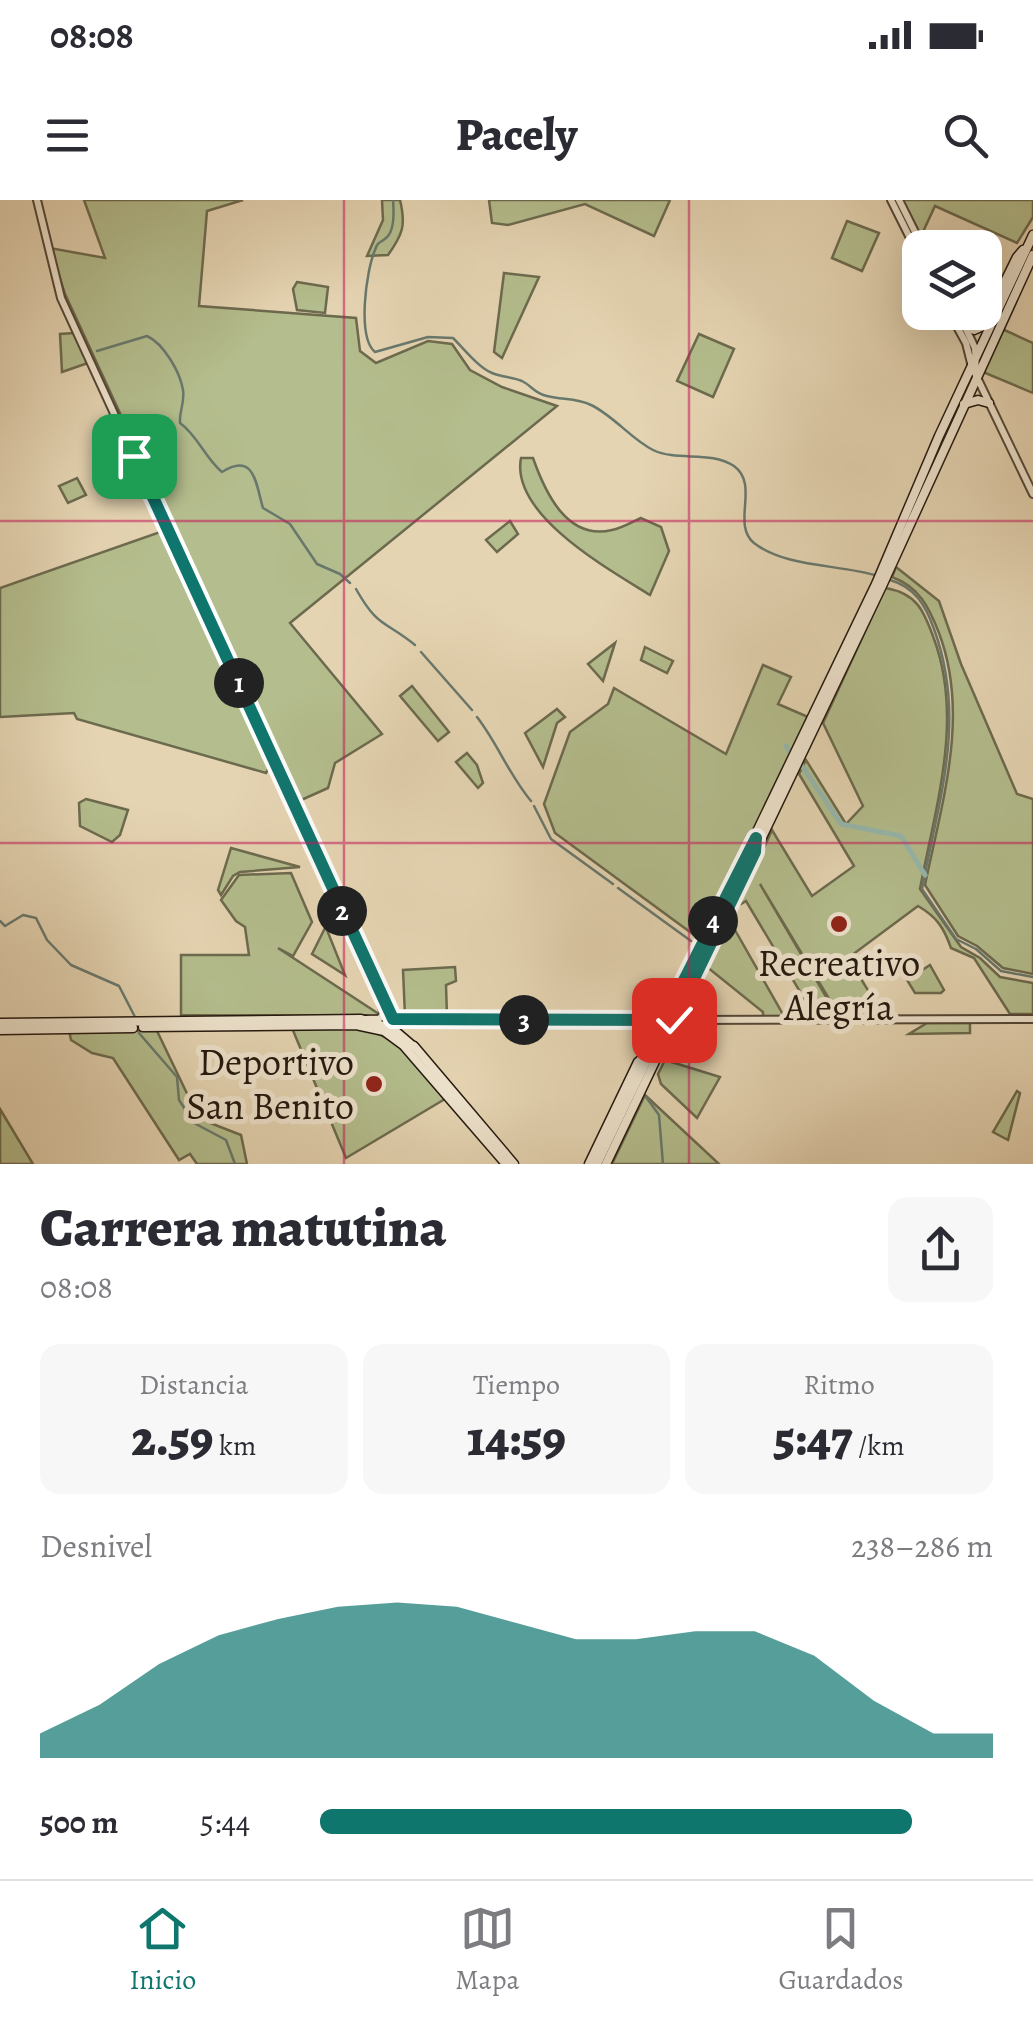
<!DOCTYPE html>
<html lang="es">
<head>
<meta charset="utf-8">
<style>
	:root { --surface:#fff; --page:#f7f7f7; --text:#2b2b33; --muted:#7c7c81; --line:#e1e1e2; --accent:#0f766e }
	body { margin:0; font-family:Alegreya,serif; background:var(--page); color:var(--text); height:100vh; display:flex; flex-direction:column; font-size:38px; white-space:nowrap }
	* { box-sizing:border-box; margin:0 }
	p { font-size:32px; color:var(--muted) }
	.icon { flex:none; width:55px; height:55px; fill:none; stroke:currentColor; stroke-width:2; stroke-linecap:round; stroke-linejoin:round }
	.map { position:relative; height:964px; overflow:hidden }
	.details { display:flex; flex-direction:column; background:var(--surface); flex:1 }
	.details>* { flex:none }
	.fabs { position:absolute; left:902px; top:30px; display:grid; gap:20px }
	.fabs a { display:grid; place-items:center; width:100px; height:100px; border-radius:20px; background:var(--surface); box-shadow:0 10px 40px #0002; font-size:50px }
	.pin { position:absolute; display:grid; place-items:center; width:85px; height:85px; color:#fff; margin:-42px; border-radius:20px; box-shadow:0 5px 15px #0006 }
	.km { position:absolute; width:50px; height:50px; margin:-25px; border-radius:50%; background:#222; color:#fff; font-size:28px; line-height:50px; text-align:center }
	.round { display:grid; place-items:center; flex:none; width:105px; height:105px; border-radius:20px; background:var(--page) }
	.overview { display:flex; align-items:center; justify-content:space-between; height:170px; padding:0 40px }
	h1 { font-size:55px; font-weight:800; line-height:75px }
	.metrics { display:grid; grid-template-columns:repeat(3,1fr); gap:15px; height:170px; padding:10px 40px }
	.metrics div { display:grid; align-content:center; border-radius:20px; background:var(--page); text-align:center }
	.metrics b { font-size:50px; font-weight:800 }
	.metrics small { font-size:28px; font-weight:400 }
	.metrics p { font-size:28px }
	.chart { height:280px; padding:20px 40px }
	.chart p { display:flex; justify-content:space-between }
	.chart svg { width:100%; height:180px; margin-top:10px; fill:var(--accent); opacity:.7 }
	ul { padding:0 40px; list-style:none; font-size:32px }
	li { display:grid; grid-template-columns:160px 120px 1fr; align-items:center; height:75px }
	li i { height:25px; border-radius:12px; background:var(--accent) }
	.status { display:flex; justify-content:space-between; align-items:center; height:70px; padding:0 50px; background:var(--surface); direction:ltr }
	.status svg { height:28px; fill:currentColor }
	header { display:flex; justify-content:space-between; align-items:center; height:130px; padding:0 40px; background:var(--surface); font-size:45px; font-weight:800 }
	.tab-bar { display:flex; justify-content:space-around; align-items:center; height:140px; border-top:2px solid var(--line); background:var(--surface); font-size:28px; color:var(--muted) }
	.tab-bar a { display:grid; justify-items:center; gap:5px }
	.tab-bar .active { color:var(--accent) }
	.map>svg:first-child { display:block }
	.green { fill:#b4bd8d; stroke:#6c6a4e; stroke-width:2.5 }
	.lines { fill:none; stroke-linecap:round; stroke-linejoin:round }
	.stream { stroke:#68786d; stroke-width:2.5 }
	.canal { stroke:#96b8ad; stroke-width:5 }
	.tertiary-casing { stroke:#544737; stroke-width:10 }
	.secondary-casing { stroke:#23180e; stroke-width:11 }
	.tertiary { stroke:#eee3cd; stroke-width:6 }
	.secondary { stroke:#eee3cd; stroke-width:8 }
	.route-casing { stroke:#fff; stroke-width:20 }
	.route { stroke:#0f766e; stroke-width:12 }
	.grid { fill:none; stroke:#c2185b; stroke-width:2.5; stroke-opacity:0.55 }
	.poi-dot { fill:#8f2418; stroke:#eee3cd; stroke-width:4 }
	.labels { text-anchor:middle; stroke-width:10; stroke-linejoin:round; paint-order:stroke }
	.poi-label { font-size:38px; fill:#23180e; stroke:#eee3cd }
</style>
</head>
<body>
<div class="status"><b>08:08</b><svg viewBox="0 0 49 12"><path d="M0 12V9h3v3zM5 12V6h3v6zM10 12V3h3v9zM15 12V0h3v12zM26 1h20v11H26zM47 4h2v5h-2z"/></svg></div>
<header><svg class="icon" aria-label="menu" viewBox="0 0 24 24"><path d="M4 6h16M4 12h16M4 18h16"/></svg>Pacely<svg class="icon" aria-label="search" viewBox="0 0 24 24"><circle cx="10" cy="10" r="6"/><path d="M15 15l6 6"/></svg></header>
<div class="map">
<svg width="1033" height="964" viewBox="0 0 1033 964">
	<rect width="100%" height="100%" fill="#e5d4b2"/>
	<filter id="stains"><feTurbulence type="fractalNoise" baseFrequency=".002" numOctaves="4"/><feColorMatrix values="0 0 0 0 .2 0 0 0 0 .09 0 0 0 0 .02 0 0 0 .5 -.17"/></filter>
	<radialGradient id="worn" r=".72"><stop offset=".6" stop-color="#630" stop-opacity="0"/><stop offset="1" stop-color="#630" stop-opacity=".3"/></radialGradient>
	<g class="green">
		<polygon points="84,0 243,0 207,11 199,106 356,118 360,151 376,163 428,141 452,144 470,170 502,187 557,206 290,423 382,534 335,563 328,588 299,601 65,94 50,48 105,58"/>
		<path d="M382,0H400C406,25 403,34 388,55L367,56L383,20Z"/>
		<polygon points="489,0 670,0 654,36 585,4 508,25 492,23"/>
		<polygon points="902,0 1033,0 1033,17 1017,43 935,6 922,34 919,34"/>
		<polygon points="847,21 879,33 862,71 832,58"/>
		<polygon points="504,73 539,77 502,158 494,152"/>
		<polygon points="297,82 328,87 325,113 297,110 293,89"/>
		<polygon points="1002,129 1033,143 1033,193 983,172"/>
		<polygon points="74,133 88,163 62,172 60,134"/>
		<polygon points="699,134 734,149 713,197 677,181"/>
		<path d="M521,258H533C545,292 567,341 612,330C622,328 632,322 641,318L661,327L669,351L650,395C610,370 510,315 521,258Z"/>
		<polygon points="77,278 86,295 68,303 59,286"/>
		<polygon points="510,321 518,334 497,352 486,340"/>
		<polygon points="163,331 183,372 179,375 269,568 266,573 77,519 74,513 0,517 0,388"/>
		<path d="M896,367L939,401L961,464L1017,594L1033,599V774L1003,768L977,746L958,736L925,685C942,602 970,515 939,433C929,407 919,387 892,377Z"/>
		<path d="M885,388C917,393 924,411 934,439C964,520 935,608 920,689L961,747L980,758L1000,777L1033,783V814H1010L974,758L951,748C944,728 937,717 918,706L848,758L884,816L840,817L760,684L838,817H815L746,701L741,704L740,702L772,630L812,696L854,666L799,574L806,560L846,624L863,606L823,523Z"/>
		<polygon points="615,443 603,481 588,464"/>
		<polygon points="645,447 673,461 667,473 641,460"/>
		<polygon points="763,465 791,477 778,504 808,517 701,740 555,633 544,604 570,532 608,504 614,488 726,554"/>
		<polygon points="412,486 449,532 438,541 400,496"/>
		<polygon points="557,509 565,517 557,523 543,567 525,533"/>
		<polygon points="467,553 477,565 483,583 478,588 456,562"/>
		<polygon points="86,599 128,610 120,635 112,642 80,626 79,603"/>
		<polygon points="231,648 300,667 240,672 233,676 221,695 218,690"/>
		<polygon points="291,673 312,722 293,756 278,748 382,816 181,815 181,755 249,755 245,727 236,721 221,700 239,675"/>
		<polygon points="731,723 785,818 763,818 763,812 707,767"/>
		<polygon points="325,728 327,730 345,775 312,754"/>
		<polygon points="930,765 944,790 941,793 915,793 907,780"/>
		<polygon points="455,767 456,781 446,785 447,816 405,816 403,770"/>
		<polygon points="927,823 970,823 970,833 909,834"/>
		<path d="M354,827C403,835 415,864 445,899L346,958L292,828Z"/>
		<polygon points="69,830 157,831 193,906 210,923 241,935 247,964 197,964 190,954 179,960 113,858 92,853 71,840"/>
		<polygon points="665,860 720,877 697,918 661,884 658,874"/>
		<polygon points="1017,891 1020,893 1008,940 993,932"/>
		<polygon points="645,895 719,964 612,964"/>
		<polygon points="0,909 33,964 0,964"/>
	</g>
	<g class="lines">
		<g class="stream">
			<path d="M393,0C394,12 395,31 386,38C379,44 378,41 375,50C366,71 357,137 375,152L428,137L453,138C464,149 479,168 492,173C501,177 513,177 522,181C532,186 535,194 547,196C563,200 576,198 591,205C614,216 631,239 653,250C678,262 710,250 734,266C760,285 731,324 754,343C786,368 840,364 878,376"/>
			<path d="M97,151L147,136C164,144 180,172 183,190C185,202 179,212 180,223C198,236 205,258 222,272C255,251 256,285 263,308L290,324L317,364L340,374L350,383"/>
			<path d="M890,380C915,387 926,406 934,429C967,520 939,598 922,689L956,739L976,749L1001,771L1033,777"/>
			<path d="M356,389C378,428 384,420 415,445"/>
			<polyline points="421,452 472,510"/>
			<path d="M477,517C498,544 509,575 531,601"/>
			<polyline points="534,606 551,639 613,684"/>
			<polyline points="618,688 691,741"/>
			<polyline points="0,721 5,726 23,715 36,718 47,740 71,765 119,786 135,817"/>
			<polyline points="664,815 685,770"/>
			<polyline points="139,833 177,877 179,900 194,923 226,940 235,964"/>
			<polyline points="646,897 659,915 663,964"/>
		</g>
		<g class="canal">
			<polyline points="786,546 789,551"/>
			<polyline points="802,566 841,624 901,636 925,675"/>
		</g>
		<defs>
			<g id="tertiary">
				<polyline points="37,0 61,98 374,780 384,814 379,819 365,819"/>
				<polyline points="891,0 920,58"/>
				<polyline points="899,0 923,48"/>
				<polyline points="949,112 966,143 972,167 1033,294"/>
				<polyline points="958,112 975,148 976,176"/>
				<polyline points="386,804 393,819 409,821 665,820"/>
				<polyline points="674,820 1033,819"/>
			</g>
			<g id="secondary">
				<polyline points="963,122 974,130 983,126 1017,57 1023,50"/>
				<polyline points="964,204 978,200 989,203"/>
				<polyline points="384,810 393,829"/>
				<polyline points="0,823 361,819 393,829 414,847"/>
				<polyline points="143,827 356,825 384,831 403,845 506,964"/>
				<polyline points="0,830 133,828"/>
				<polyline points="414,846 514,964"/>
				<polyline points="589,964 638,862 651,851"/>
				<polyline points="597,964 876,384 939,236 1033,35"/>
				<polyline points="606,964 882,386 1033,55"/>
			</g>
		</defs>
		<use href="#tertiary" class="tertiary-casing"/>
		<use href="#secondary" class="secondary-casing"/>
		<use href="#tertiary" class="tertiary"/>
		<use href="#secondary" class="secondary"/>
	</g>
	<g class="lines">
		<defs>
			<polyline id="route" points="134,256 393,819 664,820 756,638 755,652 674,820"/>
		</defs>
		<use href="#route" class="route-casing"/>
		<use href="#route" class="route"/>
	</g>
	<path class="grid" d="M344,0V964M689,0V964M0,321H1033M0,643H1033"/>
	<g class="poi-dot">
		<circle cx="839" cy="724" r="10"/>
		<circle cx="374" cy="884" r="10"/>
	</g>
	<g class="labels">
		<g class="poi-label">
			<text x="839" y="776">Recreativo<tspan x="839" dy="44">Alegría</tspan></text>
			<text x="354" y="875" text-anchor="end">Deportivo<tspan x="354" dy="44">San Benito</tspan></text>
		</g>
	</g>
	<rect width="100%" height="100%" filter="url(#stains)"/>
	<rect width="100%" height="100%" fill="url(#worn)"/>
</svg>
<div class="fabs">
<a><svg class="icon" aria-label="layers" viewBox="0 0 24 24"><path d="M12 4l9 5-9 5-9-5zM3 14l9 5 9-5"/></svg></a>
</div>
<div class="pin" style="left:134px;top:256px;background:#1e9e55"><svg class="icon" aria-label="arrive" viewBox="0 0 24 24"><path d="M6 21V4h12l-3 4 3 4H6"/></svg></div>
<div class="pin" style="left:674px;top:820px;background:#d93025"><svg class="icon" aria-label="check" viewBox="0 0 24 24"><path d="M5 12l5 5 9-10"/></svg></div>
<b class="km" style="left:239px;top:483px">1</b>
<b class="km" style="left:342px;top:711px">2</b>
<b class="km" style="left:524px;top:820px">3</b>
<b class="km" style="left:713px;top:721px">4</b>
</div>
<section class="details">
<div class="overview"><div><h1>Carrera matutina</h1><p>08:08</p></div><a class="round"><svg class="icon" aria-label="share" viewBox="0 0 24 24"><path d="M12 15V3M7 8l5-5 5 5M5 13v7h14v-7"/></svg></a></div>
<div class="metrics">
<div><p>Distancia</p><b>2.59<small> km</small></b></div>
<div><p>Tiempo</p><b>14:59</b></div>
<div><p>Ritmo</p><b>5:47<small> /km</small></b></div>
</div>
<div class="chart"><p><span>Desnivel</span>238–286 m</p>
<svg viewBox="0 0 160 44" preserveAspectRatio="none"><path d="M0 44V38L10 31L20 21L30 14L40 10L50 7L60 6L70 7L80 11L90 15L100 15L110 13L120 13L130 19L140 30L150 38L160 38V44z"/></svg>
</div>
<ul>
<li><b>500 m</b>5:44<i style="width:88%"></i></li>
</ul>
</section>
<nav class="tab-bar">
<a class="active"><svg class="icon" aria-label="home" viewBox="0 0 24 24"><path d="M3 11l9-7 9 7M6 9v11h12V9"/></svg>Inicio</a>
<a><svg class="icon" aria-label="map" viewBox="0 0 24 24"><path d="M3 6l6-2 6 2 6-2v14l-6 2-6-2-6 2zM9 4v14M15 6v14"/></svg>Mapa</a>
<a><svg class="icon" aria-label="saved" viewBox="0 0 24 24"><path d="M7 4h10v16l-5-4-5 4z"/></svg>Guardados</a>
</nav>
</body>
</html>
